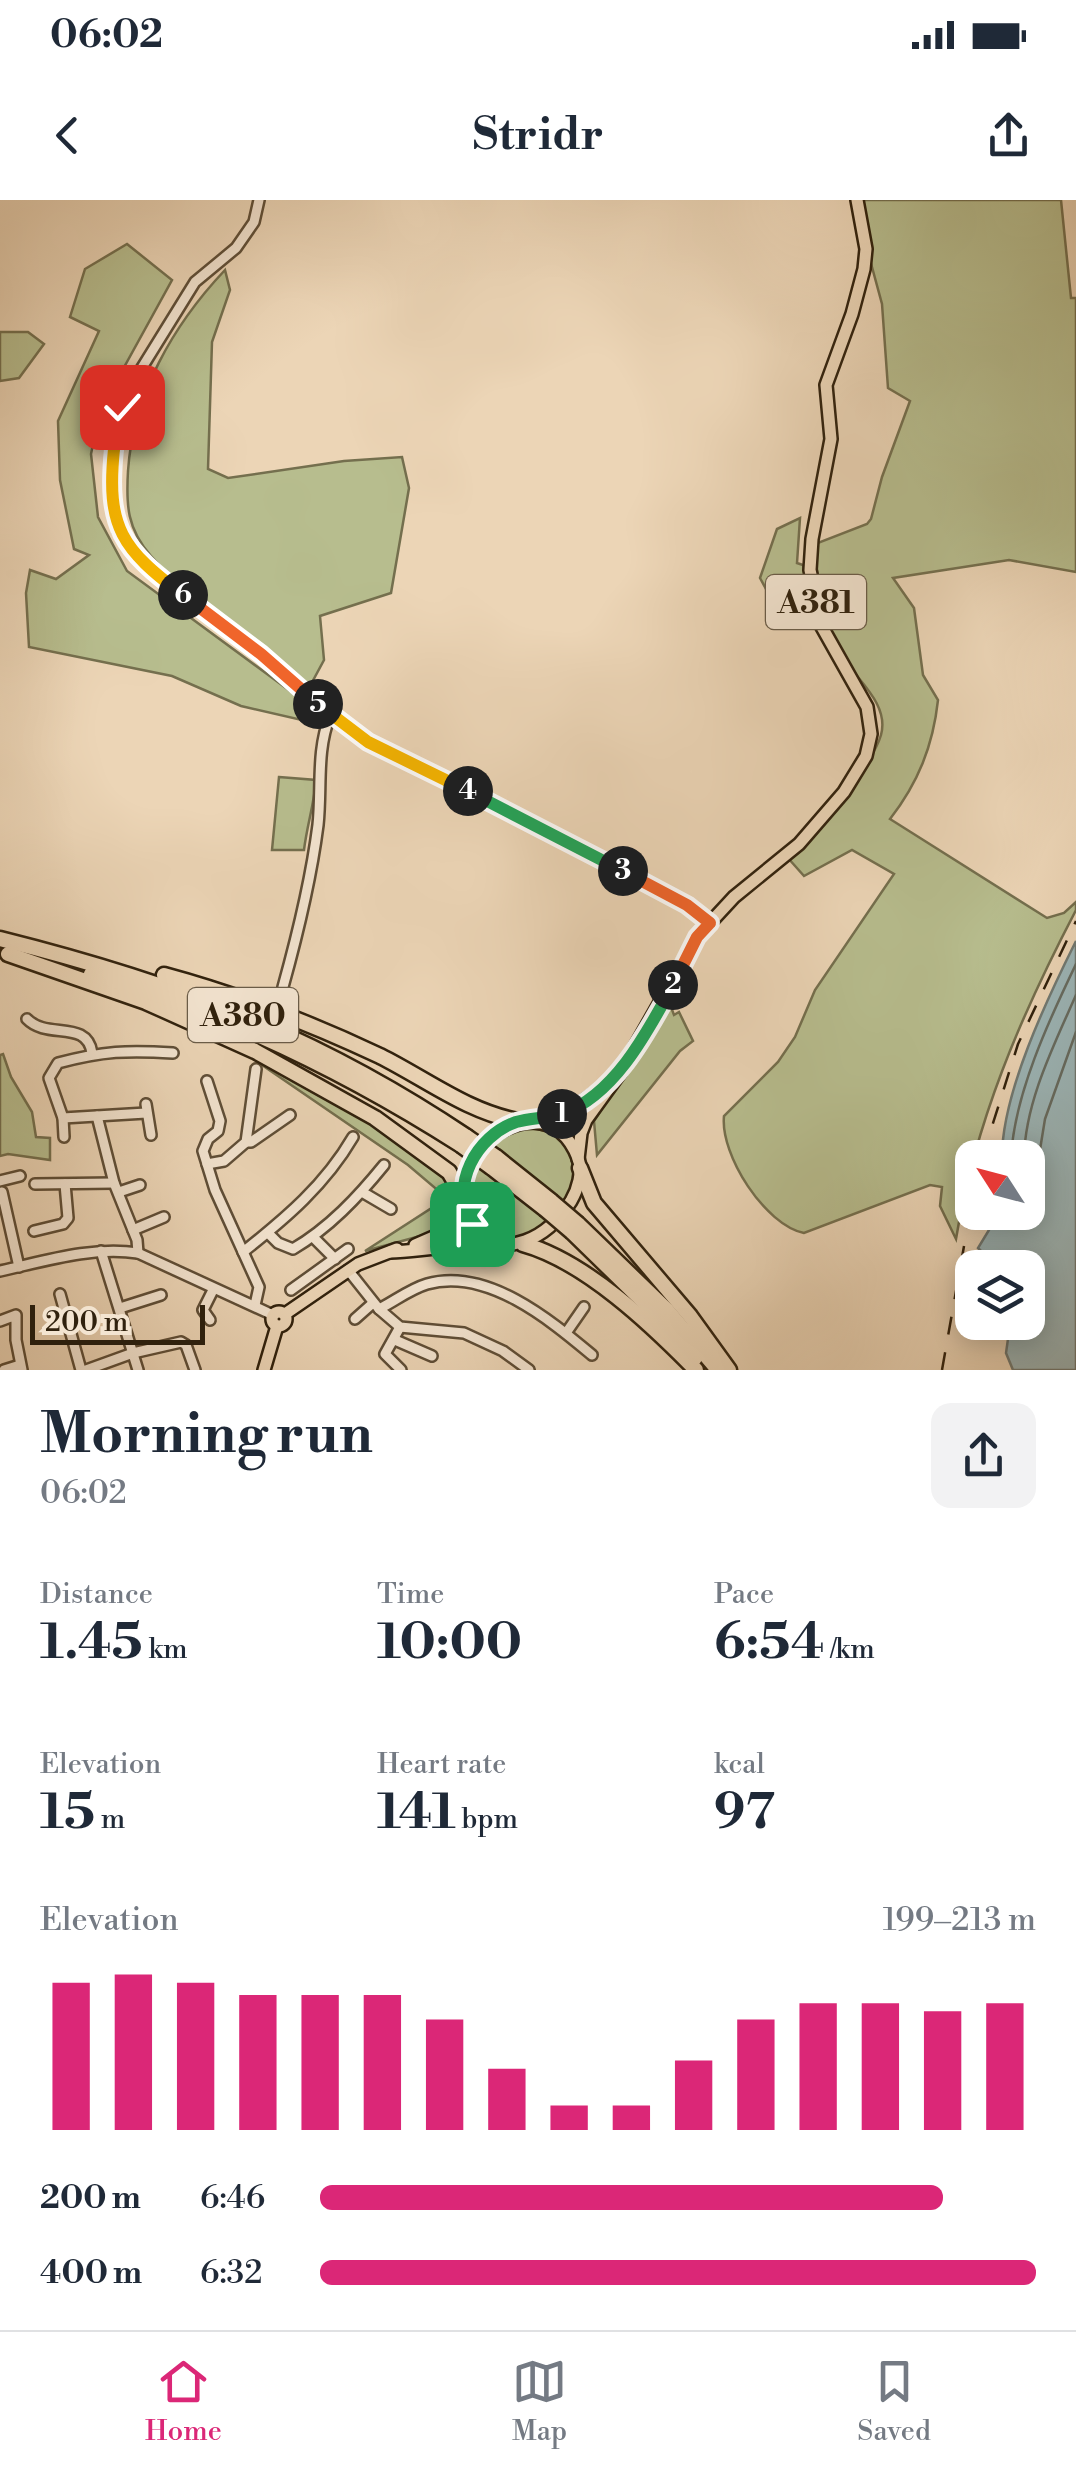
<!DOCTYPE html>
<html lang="en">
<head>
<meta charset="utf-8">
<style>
	:root { --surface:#fff; --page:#f2f2f3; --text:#1f2937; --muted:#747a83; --line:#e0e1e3; --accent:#db2777 }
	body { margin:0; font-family:"Libre Bodoni",serif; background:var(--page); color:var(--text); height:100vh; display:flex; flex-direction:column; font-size:38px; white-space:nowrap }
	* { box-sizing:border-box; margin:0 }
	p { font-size:32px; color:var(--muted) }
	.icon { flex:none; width:55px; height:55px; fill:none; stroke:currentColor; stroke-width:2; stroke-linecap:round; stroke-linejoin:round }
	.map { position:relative; height:1170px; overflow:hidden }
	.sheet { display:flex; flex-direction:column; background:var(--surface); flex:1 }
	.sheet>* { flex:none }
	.needle { width:65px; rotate:306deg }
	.tools { position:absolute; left:955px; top:940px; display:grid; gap:20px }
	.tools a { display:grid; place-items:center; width:90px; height:90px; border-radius:20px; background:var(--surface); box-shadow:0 5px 25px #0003; font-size:50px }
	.scale { position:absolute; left:30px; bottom:25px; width:175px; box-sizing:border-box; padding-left:10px; border:5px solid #30210d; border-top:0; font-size:28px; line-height:35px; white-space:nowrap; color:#30210d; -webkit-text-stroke:8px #f3e4d0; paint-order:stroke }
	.pin { position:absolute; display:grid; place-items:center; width:85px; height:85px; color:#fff; margin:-42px; border-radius:20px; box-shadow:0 5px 15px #0006 }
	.km { position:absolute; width:50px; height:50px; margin:-25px; border-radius:50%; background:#222; color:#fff; font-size:28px; line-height:50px; text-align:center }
	.round { display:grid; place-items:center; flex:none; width:105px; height:105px; border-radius:20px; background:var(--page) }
	.overview { display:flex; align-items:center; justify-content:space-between; height:170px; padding:0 40px }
	h1 { font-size:55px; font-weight:800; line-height:75px }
	.metrics { display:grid; grid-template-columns:repeat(3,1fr); gap:15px; height:170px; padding:10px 40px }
	.metrics div { display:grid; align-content:center }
	.metrics b { font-size:50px; font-weight:800 }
	.metrics small { font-size:28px; font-weight:400 }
	.metrics p { font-size:28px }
	.chart { height:280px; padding:20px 40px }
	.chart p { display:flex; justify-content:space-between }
	.chart svg { width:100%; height:180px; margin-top:10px; stroke:var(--accent); stroke-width:6 }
	ul { padding:0 40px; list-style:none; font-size:32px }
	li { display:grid; grid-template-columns:160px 120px 1fr; align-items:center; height:75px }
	li i { height:25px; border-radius:12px; background:var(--accent) }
	.status { display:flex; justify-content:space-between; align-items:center; height:70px; padding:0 50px; background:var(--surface); direction:ltr }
	.status svg { height:28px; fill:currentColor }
	header { display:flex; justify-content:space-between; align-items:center; height:130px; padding:0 40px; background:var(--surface); font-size:45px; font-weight:800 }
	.tab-bar { display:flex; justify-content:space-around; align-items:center; height:140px; border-top:2px solid var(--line); background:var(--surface); font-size:28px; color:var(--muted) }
	.tab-bar a { display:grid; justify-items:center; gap:5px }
	.tab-bar .selected { color:var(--accent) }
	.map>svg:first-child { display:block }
	.green { fill:#b7bd8e; stroke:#746f4e; stroke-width:2.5 }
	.water { fill:#9cb6b8; stroke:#717a74; stroke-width:2.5 }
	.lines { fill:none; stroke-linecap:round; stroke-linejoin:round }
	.shore { stroke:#666c62; stroke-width:2.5 }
	.minor-casing { stroke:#5f4e37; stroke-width:14 }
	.major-casing { stroke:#30210d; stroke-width:16 }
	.highway-casing { stroke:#30210d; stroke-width:19 }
	.minor { stroke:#f3e4d0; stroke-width:9 }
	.major { stroke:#ecd5b6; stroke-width:11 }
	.highway { stroke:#ecd5b6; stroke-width:14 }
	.rail { stroke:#30210d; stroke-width:2.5; stroke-dasharray:18 18; stroke-linecap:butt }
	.highway-bridge-casing { stroke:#30210d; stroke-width:19; stroke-linecap:butt }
	.highway-bridge { stroke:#ecd5b6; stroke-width:14 }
	.split-1-casing { stroke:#fff; stroke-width:20 }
	.split-2-casing { stroke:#fff; stroke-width:20 }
	.split-3-casing { stroke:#fff; stroke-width:20 }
	.split-4-casing { stroke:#fff; stroke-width:20 }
	.split-5-casing { stroke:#fff; stroke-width:20 }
	.split-6-casing { stroke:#fff; stroke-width:20 }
	.split-7-casing { stroke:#fff; stroke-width:20 }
	.split-8-casing { stroke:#fff; stroke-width:20 }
	.split-1 { stroke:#22a559; stroke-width:12 }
	.split-2 { stroke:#22a559; stroke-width:12 }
	.split-3 { stroke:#f0652b; stroke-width:12 }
	.split-4 { stroke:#22a559; stroke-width:12 }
	.split-5 { stroke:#f5b400; stroke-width:12 }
	.split-6 { stroke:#f0652b; stroke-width:12 }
	.split-7 { stroke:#f5b400; stroke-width:12 }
	.split-8 { stroke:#f5b400; stroke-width:12 }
	.labels { text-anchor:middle; stroke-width:9; stroke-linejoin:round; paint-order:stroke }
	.shield { fill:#f3e4d0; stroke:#6a5c48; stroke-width:2.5 }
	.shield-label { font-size:32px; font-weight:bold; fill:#30210d }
</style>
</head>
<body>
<div class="status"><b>06:02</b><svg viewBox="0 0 49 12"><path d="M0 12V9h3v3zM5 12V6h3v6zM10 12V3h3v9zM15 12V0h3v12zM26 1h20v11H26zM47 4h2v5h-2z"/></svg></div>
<header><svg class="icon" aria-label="back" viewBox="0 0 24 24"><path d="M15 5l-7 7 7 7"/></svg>Stridr<svg class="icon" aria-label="share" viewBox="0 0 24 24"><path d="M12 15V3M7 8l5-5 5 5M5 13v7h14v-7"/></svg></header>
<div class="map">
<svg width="1076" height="1170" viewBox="0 0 1076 1170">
	<rect width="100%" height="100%" fill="#ecd5b6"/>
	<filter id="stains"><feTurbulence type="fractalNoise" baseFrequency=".002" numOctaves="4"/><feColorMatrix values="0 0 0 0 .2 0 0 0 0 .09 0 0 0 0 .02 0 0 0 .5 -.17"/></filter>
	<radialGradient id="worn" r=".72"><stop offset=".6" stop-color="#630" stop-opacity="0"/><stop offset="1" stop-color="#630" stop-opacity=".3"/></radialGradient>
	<g class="green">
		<path d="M862,0H1061L1071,98H1076V372L1009,360L893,378L914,408L923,475L938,500C933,546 918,583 890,619L1047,718L1064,713L1076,702V710C1021,815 975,922 956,1039L940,1006L942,987L930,985L804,1033C765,1025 720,955 724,916L778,862L795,837L815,790L894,674L852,650L804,676L788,658C812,628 871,570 881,535C889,506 861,483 846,462C822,427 817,385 815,344L867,324L871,319L882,277L910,201L888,188L882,104L869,56Z"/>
		<polygon points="127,44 172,80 100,211 91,254 98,317 127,371 301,499 311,509 319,524 241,506 172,476 29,447 26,393 30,370 56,379 89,355 74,349 60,280 58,221 99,131 70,117 85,69"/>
		<path d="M225,70L230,90L212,142L208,269L228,278L344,261L402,257L409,288L391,393L320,416L324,460L310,486C259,440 196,407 151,356C127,329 126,305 128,271C133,195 173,125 225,70Z"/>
		<polygon points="0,132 28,132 44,144 19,178 0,181"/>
		<polygon points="800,318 797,363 803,365 806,377 792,376 781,383 779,401 773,402 760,378 777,329"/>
		<path d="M279,577L316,580C314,605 307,625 304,650H272Z"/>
		<polygon points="668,807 671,807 674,815 679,812 693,841 680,851 597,955 594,921"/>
		<polygon points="3,854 11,877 32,912 36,937 50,938 50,960 8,954 0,956 0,855"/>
		<polygon points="257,855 359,914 444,976 455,996 453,1013 446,1025 435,1032 365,1051 447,998 408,965 259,863"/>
		<path d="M527,926C536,929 550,931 557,936C605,970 548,1053 499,1038C484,1033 476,1017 467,1005L470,971L495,939Z"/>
	</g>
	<path class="water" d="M1076,741V1170H1013L1006,1153L1008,1139L1002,1133L999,1123L1028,1122V1068L989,1067V1059L978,1048L989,1030L992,1013L1028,1012V958L1002,957C1002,893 1047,799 1076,741Z"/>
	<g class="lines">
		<g class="shore">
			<path d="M1011,958C1014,895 1049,820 1076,764"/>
			<path d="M1024,958C1025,902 1054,845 1076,795"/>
			<polyline points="1028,983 1037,968 1045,919 1076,832"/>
		</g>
		<defs>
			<g id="minor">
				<polyline points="259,0 254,22 236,48 195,82 130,187 115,238 111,277 118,331 134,354 151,371 261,454 350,531 553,633 687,705 710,723"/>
				<path d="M283,787C298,733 311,680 318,625C322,588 316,551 330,516"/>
				<path d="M27,819C47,840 87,819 92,853"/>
				<polyline points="207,881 220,921 218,931 208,939 203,951 215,990 259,1087 255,1105"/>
				<polyline points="146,904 151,935"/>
				<polyline points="97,916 114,983 137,1040 138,1053"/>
				<polyline points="63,918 146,913"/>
				<path d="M64,937L63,918L49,878L58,863C103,851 128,850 173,853"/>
				<polyline points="246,942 251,942 290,915"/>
				<polyline points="207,964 224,961 246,942 256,869"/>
				<polyline points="0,981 20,976"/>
				<polyline points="35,984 114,983"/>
				<polyline points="2,992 19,1067"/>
				<polyline points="119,992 140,985"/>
				<polyline points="362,992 391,1009"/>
				<polyline points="133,1030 164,1017"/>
				<polyline points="34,1031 63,1024 68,1018 65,984"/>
				<path d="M268,1033L278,1043L293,1049C329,1028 358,997 384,965"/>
				<polyline points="313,1037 335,1059"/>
				<polyline points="101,1051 138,1170"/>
				<path d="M243,1052C286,1018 325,985 353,937"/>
				<polyline points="348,1070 379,1109 400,1127 464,1133 503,1151 529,1170"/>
				<path d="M0,1071C45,1061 92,1046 138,1053L273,1115"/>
				<polyline points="291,1090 348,1049"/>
				<polyline points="60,1094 81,1170"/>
				<polyline points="120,1108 161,1095"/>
				<path d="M379,1109C395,1101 410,1089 427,1084C487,1067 550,1120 592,1155"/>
				<polyline points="355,1119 373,1103"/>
				<polyline points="210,1120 203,1110 213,1090"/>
				<polyline points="0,1121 16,1115 16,1140 22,1170"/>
				<polyline points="400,1127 385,1154 401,1170"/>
				<polyline points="566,1133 584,1107"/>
				<polyline points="395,1140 432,1156"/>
				<polyline points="4,1170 20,1165"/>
				<polyline points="86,1170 133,1153 181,1142 186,1145 195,1170"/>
			</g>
			<g id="major">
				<polyline points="534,921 568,912 605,886"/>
				<polyline points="578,959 581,933 586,920 620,873 697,737 734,697 799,644 844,592 866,556 871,534 867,507 822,427 810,370 812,339 831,239 826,185 852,114 864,69 866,49 857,0"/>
				<polyline points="415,1045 447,1031 463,1005"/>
				<path d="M390,1052C411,1051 431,1048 451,1047C504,1046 539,1052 571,1001C578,989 583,972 578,958C539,858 389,994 506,1045"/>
				<circle cx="279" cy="1119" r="7"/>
				<polyline points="285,1114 358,1064 397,1049"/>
				<polyline points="264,1170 277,1126"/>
			</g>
			<g id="highway">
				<path d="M0,739C176,783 315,835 467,937"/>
				<polyline points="8,754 146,802 255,851 375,918 449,972 462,994"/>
				<path d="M91,774C224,812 345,871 461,945"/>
				<path d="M164,775C238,795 310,823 380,856C426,879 468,912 518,921"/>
				<polyline points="496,957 551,1001"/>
				<polyline points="491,967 545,1009"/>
				<polyline points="580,968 594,1003 690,1116 729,1170"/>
				<polyline points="578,1024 667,1110 718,1170"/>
				<polyline points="572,1032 652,1110 695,1158"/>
				<path d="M523,1044C585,1061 652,1125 696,1170"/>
			</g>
		</defs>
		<use href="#minor" class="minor-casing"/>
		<use href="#major" class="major-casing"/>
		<use href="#highway" class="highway-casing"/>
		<use href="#minor" class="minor"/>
		<use href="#major" class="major"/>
		<use href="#highway" class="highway"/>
		<g class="rail">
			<polyline points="982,958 1018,844 1076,721"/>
			<polyline points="942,1170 972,1001"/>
		</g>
		<defs>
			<g id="highway-bridge">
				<polyline points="467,937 496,957"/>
				<polyline points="461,945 491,967"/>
				<polyline points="551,1001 578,1024"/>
				<polyline points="545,1009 572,1032"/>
			</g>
		</defs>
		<use href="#highway-bridge" class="highway-bridge-casing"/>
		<use href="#highway-bridge" class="highway-bridge"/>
	</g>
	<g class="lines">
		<defs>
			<path id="split-1" d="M472,1024C449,986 476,936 516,922C530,918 547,918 562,914"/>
			<path id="split-2" d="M562,914C615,895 648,831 673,785"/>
			<polyline id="split-3" points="623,671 687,705 710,723 697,737 673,785"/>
			<polyline id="split-4" points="468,591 623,671"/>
			<polyline id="split-5" points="318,504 368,542 468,591"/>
			<polyline id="split-6" points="183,395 261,454 318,504"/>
			<path id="split-7" d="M114,249C106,328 122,349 183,395"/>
			<polyline id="split-8" points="114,249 122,207"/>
		</defs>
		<use href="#split-1" class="split-1-casing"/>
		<use href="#split-2" class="split-2-casing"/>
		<use href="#split-3" class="split-3-casing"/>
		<use href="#split-4" class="split-4-casing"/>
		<use href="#split-5" class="split-5-casing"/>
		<use href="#split-6" class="split-6-casing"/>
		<use href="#split-7" class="split-7-casing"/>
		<use href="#split-8" class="split-8-casing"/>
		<use href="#split-1" class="split-1"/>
		<use href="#split-2" class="split-2"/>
		<use href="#split-3" class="split-3"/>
		<use href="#split-4" class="split-4"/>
		<use href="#split-5" class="split-5"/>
		<use href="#split-6" class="split-6"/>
		<use href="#split-7" class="split-7"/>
		<use href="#split-8" class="split-8"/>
	</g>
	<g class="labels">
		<g class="shield">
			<rect x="766" y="375" width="100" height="54" rx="8"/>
			<rect x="188" y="788" width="110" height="54" rx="8"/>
		</g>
		<g class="shield-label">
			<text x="816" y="413">A381</text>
			<text x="243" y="826">A380</text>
		</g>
	</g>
	<rect width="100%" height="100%" filter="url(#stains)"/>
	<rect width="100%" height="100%" fill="url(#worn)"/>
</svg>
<div class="tools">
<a><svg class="needle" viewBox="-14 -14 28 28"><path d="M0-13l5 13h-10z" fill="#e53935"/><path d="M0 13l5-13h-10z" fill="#747a83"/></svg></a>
<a><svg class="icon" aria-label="layers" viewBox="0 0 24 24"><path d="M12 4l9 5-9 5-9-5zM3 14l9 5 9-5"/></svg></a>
</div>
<div class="scale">200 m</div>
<div class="pin" style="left:472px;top:1024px;background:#1e9e55"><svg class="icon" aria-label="arrive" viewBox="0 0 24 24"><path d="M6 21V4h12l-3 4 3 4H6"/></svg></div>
<div class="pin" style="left:122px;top:207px;background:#d93025"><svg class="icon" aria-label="check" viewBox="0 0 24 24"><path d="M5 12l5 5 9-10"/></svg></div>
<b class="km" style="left:562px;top:914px">1</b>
<b class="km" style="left:673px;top:785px">2</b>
<b class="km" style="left:623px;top:671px">3</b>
<b class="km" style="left:468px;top:591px">4</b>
<b class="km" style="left:318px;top:504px">5</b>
<b class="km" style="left:183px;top:395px">6</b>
</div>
<section class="sheet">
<div class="overview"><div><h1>Morning run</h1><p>06:02</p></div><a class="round"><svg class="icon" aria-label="share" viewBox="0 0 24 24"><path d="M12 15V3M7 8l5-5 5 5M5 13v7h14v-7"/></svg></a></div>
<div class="metrics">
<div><p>Distance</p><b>1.45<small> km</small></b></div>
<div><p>Time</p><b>10:00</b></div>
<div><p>Pace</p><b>6:54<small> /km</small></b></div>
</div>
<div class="metrics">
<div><p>Elevation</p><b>15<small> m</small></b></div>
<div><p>Heart rate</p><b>141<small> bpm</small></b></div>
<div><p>kcal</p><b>97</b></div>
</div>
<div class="chart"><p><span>Elevation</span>199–213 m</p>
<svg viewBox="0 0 160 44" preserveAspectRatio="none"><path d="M5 44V8M15 44V6M25 44V8M35 44V11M45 44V11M55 44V11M65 44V17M75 44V29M85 44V38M95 44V38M105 44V27M115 44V17M125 44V13M135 44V13M145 44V15M155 44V13"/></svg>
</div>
<ul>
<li><b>200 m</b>6:46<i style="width:87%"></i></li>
<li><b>400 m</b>6:32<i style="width:100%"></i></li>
</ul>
</section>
<nav class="tab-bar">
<a class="selected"><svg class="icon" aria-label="home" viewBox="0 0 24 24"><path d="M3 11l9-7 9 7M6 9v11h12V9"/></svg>Home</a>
<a><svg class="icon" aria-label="map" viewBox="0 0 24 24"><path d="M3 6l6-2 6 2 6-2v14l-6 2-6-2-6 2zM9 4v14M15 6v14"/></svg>Map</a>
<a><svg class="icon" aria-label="saved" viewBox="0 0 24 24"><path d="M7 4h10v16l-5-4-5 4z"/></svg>Saved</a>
</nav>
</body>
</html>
